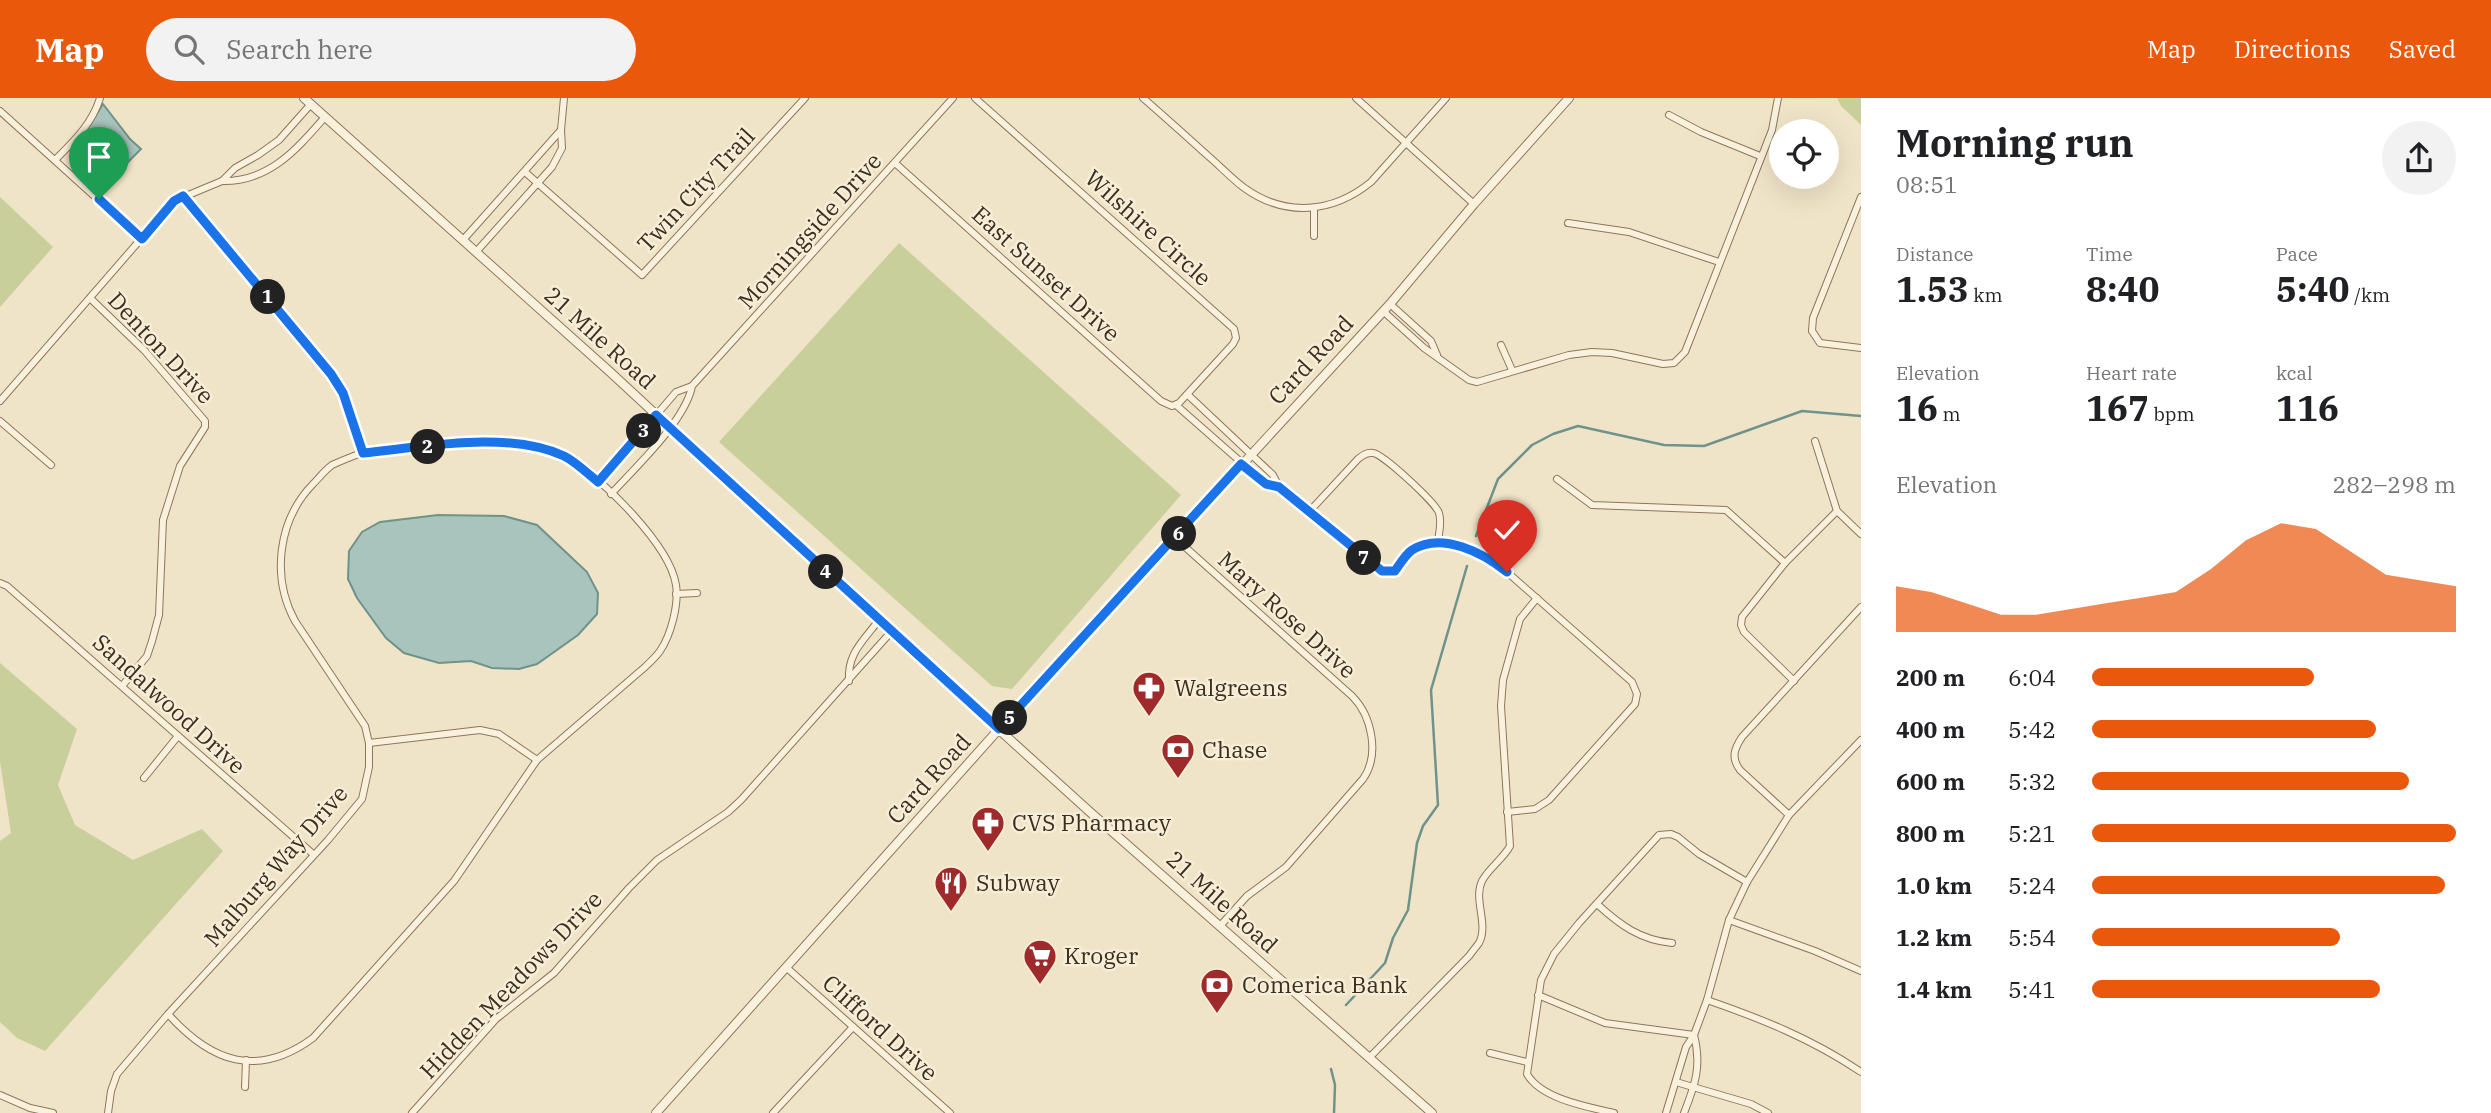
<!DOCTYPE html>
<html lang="en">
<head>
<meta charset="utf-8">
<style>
	:root { --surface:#fff; --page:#f2f2f2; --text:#202124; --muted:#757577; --accent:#ea580c }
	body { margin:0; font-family:"IBM Plex Serif",serif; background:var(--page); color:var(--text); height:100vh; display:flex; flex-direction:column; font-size:26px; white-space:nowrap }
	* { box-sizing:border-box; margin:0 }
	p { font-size:23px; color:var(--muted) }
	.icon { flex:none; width:38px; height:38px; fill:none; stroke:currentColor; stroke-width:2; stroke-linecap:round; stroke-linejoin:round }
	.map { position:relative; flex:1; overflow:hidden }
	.side { display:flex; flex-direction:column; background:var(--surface); width:630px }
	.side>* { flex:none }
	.fabs { position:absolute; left:1769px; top:21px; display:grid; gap:14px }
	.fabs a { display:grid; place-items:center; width:70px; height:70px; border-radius:50%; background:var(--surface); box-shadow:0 7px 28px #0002; font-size:35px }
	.pin { position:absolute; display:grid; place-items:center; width:60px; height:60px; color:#fff; margin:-72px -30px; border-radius:50% 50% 50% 0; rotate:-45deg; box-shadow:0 0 7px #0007 }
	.pin .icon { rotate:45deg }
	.km { position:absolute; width:35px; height:35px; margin:-18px; border-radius:50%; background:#222; color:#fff; font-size:19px; line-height:35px; text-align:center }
	.round { display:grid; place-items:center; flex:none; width:74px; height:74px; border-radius:37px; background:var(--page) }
	.overview { display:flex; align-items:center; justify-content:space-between; height:119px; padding:0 35px }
	h1 { font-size:38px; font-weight:700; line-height:52px }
	.metrics { display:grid; grid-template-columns:repeat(3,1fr); gap:10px; height:119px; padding:7px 35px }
	.metrics div { display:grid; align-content:center }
	.metrics b { font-size:35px; font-weight:700 }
	.metrics small { font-size:19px; font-weight:400 }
	.metrics p { font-size:19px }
	.chart { height:196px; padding:14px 35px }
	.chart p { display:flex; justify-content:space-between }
	.chart svg { width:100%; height:126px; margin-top:7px; fill:var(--accent); opacity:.7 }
	ul { padding:0 35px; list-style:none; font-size:23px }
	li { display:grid; grid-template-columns:112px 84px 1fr; align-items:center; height:52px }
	li i { height:18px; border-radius:9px; background:var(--accent) }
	header { display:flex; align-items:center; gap:42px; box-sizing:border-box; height:98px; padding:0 35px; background:var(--accent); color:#fff }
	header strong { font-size:33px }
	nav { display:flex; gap:38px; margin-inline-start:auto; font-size:24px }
	.search { width:490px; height:63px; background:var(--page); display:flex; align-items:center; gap:18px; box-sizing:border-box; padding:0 24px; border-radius:38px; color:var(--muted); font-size:26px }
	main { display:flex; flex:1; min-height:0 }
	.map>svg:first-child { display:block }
	.green { fill:#c9cf9b }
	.water { fill:#a9c4bc; stroke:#6f938a; stroke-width:2 }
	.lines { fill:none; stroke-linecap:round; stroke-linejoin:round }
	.stream { stroke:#6f938a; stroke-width:2.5 }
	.minor-casing { stroke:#8d765c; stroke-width:8 }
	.tertiary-casing { stroke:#8d765c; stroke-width:10 }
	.minor { stroke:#faf1dc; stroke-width:6 }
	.tertiary { stroke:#faf1dc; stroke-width:8 }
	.route-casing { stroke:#fff; stroke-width:14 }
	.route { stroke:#1a73e8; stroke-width:9 }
	.labels { text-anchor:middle; stroke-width:5; stroke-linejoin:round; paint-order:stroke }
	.street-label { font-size:23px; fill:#3d2e20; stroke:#f7eed8 }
	.poi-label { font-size:23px; fill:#3d2e20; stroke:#f7eed8; text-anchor:start }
</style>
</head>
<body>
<header>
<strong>Map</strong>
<div class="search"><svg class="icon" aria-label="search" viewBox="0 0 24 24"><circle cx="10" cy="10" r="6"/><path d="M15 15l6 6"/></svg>Search here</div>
<nav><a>Map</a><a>Directions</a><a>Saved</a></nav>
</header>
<main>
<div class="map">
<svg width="1861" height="1015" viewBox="0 0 1861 1015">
	<rect width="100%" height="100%" fill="#f0e4c8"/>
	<g class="green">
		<polygon points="1837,0 1861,0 1861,27 1841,8"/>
		<polygon points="0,99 53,149 0,209"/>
		<polygon points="899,145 1181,397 1012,591 992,588 719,344"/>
		<polygon points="0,565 77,631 58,687 75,727 133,762 202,731 223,753 45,953 17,940 0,924 0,743 11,735 0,664"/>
	</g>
	<g class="water">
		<polygon points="103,6 130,41 141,51 128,64 120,66 87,31"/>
		<polygon points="438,417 504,418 537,427 587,474 598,495 597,516 578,537 537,566 519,571 492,570 471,563 439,565 404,555 386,540 357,500 348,481 349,453 362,434 380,424"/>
	</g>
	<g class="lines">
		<g class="stream">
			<polyline points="1476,438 1498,381 1532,347 1553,336 1578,328 1664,347 1704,348 1802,313 1861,318"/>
			<polyline points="1346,907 1385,865 1393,840 1408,812 1417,745 1423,728 1438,707 1431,592 1467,468"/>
			<polyline points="1331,971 1335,987 1334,1015"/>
		</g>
		<defs>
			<g id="minor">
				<path d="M1143,0C1165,19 1186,38 1207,57C1219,67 1231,80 1243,89C1285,120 1333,115 1371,84L1446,0"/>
				<polyline points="1356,0 1474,106"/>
				<polyline points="0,13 142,141"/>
				<polyline points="1669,17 1701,34 1760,58"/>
				<path d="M55,62C74,43 92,26 100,0"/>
				<polyline points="895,65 1161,303 1172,308 1179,305 1233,246 1236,240 1234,231 975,0"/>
				<polyline points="525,74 642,177 805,0"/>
				<path d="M222,83C269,84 296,52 325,19"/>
				<polyline points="183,98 331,276 343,295 363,355"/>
				<polyline points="1861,99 1813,220 1812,233 1820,245 1861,250"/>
				<polyline points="1314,110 1314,138"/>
				<polyline points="1568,125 1629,134 1719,164"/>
				<polyline points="463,142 561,32"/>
				<polyline points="476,154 552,69 562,50 561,32 564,0"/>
				<polyline points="91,201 144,252 205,323 205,329 180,368 163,422 159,517 152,543 147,558 122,588"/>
				<polyline points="1390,206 1431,243 1437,257"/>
				<polyline points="1383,213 1424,250 1469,282 1477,284 1569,257 1592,254 1612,255 1663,266 1674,265 1685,254 1772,32 1778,0"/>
				<polyline points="1501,247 1512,272"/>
				<path d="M1188,297L1273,377L1279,389L1376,470C1402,485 1405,444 1436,443C1458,443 1490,461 1507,474L1632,584L1637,596L1635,606L1549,702L1535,711L1507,714"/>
				<polyline points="0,303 174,103 222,83 235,70 258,57 279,42 311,6"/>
				<polyline points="1176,307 1266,386 1279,389"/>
				<polyline points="0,323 51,367"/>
				<polyline points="1815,343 1837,413 1861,436"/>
				<polyline points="1557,381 1592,407 1726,412 1785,465"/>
				<polyline points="599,384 676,294 692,288"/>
				<path d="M611,396C635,370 686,322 692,288L953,0"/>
				<path d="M1308,415L1358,361C1362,358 1366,354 1373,355C1383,356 1436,405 1439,415C1442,424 1439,435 1438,443"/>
				<path d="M1175,440L1352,598C1372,618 1380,657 1363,681L1286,769L1247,798L1220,828"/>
				<polyline points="0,485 7,488 313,756"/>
				<polyline points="676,496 697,495"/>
				<path d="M849,583C847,556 863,543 879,522"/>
				<polyline points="1794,583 1744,534 1741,527 1742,519 1785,465 1837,413"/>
				<polyline points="369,645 480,632 499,636 537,662"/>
				<polyline points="144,680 178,638"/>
				<path d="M1789,717L1740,672C1731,660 1734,651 1742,639L1861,509"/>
				<path d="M1597,806C1620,827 1640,842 1672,845"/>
				<polyline points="1729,822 1815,853 1861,873"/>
				<polyline points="787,870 950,1015"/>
				<polyline points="1538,897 1605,925 1694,937"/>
				<path d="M1707,902C1762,921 1812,941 1861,974"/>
				<polyline points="1490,955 1527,964"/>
				<path d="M1369,960L1469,858C1472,854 1476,849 1479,845C1489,826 1473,802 1482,783C1489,770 1503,761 1510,748L1501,608L1503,582L1520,521L1537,500"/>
				<polyline points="1676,984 1751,1006 1768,1015"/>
				<polyline points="245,989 246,962"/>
				<polyline points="0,997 30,1010 53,1015"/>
				<path d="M108,1015L111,993L117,976L168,916L328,742L362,701L369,669V645L365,628L295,523C271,479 278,422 313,386C319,380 325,372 332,367C341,363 353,358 362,355C377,351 394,352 410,351C448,347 493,337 532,347C543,350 557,354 567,359C601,379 670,447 676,487C679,506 671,537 660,553C656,559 650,564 645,569L537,662L454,783L313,940C257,981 211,964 168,916"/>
				<polyline points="412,1015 496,921 554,875 629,790 657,762 728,714 741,702 891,534"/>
				<polyline points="773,1015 853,929"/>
				<path d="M1614,1015C1588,1009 1541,1001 1527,976L1541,882L1554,856L1579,825L1659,737L1671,736L1678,739L1699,756L1747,784"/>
				<polyline points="1666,1015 1686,949 1694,937 1707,902 1729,822 1747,784 1789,717 1861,642"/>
				<path d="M1684,1015C1695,987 1702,968 1694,937"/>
			</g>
			<g id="tertiary">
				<polyline points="304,0 609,273 891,534 1090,714 1432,1015"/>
				<polyline points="656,1015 999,631 1390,206 1474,106 1569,0"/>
			</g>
		</defs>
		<use href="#minor" class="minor-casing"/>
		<use href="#tertiary" class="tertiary-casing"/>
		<use href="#minor" class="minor"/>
		<use href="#tertiary" class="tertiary"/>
	</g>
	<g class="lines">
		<defs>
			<path id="route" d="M99,101L142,141L174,103L183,98L331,276L343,295L363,355C424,349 507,332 564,358C576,364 588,376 598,384L656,317L999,631L1241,366L1266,386L1279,389L1382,473H1395C1400,466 1405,457 1412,452C1442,433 1483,455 1507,474"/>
		</defs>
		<use href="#route" class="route-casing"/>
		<use href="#route" class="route"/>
	</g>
	<defs>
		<symbol id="pharmacy-pin" viewBox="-11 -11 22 30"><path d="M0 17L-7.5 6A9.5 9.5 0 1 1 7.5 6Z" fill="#9e2a2b" stroke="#f7eed8"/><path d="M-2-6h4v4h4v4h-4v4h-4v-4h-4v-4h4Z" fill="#fff"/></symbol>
		<symbol id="bank-pin" viewBox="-11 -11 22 30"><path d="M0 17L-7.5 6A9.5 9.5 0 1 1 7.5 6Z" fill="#9e2a2b" stroke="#f7eed8"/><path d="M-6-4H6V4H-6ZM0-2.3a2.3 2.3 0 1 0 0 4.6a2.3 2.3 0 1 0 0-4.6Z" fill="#fff"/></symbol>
		<symbol id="restaurant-pin" viewBox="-11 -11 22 30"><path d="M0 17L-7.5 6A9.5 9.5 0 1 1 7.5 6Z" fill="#9e2a2b" stroke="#f7eed8"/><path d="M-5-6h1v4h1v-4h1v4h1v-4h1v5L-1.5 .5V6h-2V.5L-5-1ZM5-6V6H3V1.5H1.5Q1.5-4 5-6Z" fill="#fff"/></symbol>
		<symbol id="supermarket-pin" viewBox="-11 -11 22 30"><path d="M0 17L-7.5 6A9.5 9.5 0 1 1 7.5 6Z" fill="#9e2a2b" stroke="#f7eed8"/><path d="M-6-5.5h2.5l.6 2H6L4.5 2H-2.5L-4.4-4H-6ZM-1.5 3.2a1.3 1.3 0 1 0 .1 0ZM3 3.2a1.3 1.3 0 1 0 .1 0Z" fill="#fff"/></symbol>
	</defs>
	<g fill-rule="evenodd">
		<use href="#pharmacy-pin" x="1130" y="571" width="38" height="52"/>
		<use href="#bank-pin" x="1159" y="633" width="38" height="52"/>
		<use href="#pharmacy-pin" x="969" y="706" width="38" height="52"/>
		<use href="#restaurant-pin" x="932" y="766" width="38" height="52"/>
		<use href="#supermarket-pin" x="1021" y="839" width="38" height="52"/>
		<use href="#bank-pin" x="1198" y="868" width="38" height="52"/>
	</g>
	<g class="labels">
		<g class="street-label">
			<text transform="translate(696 92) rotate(-47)" y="8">Twin City Trail</text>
			<text transform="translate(1148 130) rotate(42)" y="8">Wilshire Circle</text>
			<text transform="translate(810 133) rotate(-48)" y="8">Morningside Drive</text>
			<text transform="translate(1046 176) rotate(42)" y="8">East Sunset Drive</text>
			<text transform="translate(600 240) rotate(42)" y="8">21 Mile Road</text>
			<text transform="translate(161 250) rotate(47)" y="8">Denton Drive</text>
			<text transform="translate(1311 262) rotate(-47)" y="8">Card Road</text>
			<text transform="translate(1287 517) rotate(42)" y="8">Mary Rose Drive</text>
			<text transform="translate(169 606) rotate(42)" y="8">Sandalwood Drive</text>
			<text transform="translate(929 681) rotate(-48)" y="8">Card Road</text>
			<text transform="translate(276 768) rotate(-49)" y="8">Malburg Way Drive</text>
			<text transform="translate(1222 804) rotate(42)" y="8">21 Mile Road</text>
			<text transform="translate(511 887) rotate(-46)" y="8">Hidden Meadows Drive</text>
			<text transform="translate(880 930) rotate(42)" y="8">Clifford Drive</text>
		</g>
		<g class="poi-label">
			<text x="1174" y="598">Walgreens</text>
			<text x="1202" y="660">Chase</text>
			<text x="1012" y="733">CVS Pharmacy</text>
			<text x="976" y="793">Subway</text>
			<text x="1064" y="866">Kroger</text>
			<text x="1242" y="895">Comerica Bank</text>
		</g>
	</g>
</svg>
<div class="fabs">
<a><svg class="icon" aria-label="locate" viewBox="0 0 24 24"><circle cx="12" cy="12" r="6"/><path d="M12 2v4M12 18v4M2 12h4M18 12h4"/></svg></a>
</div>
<div class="pin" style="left:99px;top:101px;background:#1e9e55"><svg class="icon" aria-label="arrive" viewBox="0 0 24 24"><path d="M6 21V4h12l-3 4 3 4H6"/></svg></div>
<div class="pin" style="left:1507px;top:474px;background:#d93025"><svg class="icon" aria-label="check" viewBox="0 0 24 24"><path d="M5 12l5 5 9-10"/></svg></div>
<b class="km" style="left:268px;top:199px">1</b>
<b class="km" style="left:428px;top:349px">2</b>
<b class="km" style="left:644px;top:333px">3</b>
<b class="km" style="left:826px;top:474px">4</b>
<b class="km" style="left:1010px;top:620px">5</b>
<b class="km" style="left:1179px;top:436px">6</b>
<b class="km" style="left:1364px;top:460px">7</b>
</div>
<section class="side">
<div class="overview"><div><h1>Morning run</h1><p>08:51</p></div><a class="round"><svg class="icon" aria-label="share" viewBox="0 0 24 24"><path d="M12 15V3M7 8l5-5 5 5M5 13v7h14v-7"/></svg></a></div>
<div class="metrics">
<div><p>Distance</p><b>1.53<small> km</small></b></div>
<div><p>Time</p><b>8:40</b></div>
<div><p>Pace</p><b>5:40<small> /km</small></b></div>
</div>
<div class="metrics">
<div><p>Elevation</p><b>16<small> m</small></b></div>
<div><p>Heart rate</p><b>167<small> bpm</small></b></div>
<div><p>kcal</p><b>116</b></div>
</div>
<div class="chart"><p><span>Elevation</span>282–298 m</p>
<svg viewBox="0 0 160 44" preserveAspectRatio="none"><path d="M0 44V28L10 30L20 34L30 38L40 38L50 36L60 34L70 32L80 30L90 22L100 12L110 6L120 8L130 16L140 24L150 26L160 28V44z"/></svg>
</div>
<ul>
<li><b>200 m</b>6:04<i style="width:61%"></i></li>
<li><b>400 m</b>5:42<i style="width:78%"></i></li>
<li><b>600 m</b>5:32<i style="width:87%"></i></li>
<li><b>800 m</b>5:21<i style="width:100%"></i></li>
<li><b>1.0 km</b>5:24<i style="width:97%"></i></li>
<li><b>1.2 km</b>5:54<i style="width:68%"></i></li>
<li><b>1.4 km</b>5:41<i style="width:79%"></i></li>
</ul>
</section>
</main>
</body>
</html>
